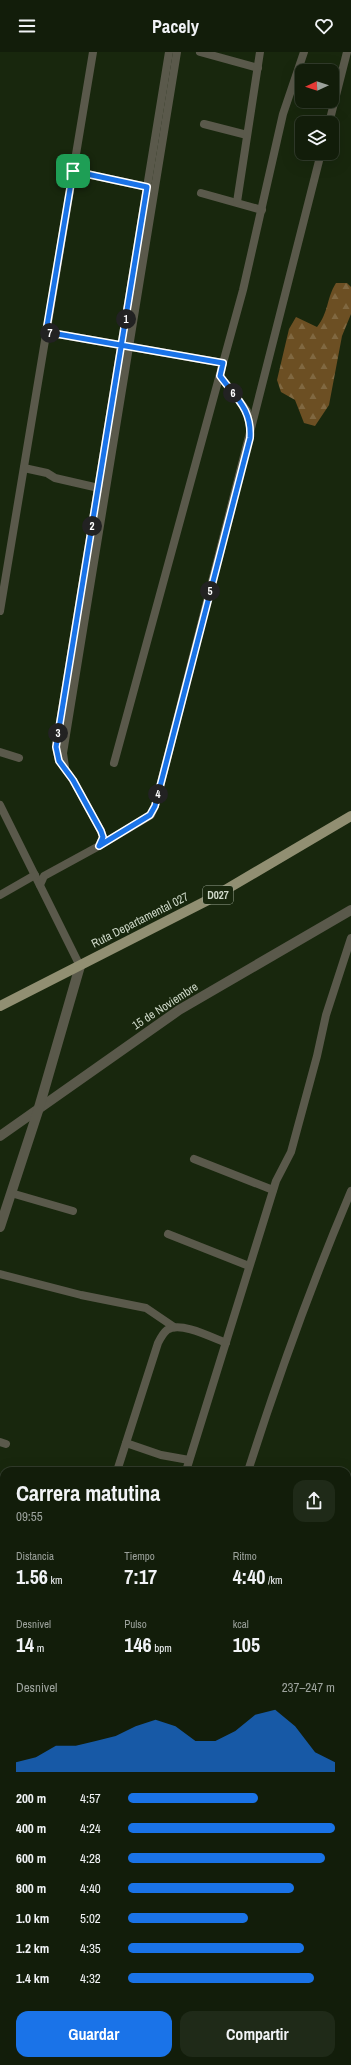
<!DOCTYPE html>
<html lang="es">
<head>
<meta charset="utf-8">
<style>
	:root { --surface:#121d0a; --page:#1f2a18; --text:#f1f3f6; --muted:#9ca29c; --line:#313b2b; --accent:#1a73e8 }
	body { margin:0; font-family:"Archivo Narrow",sans-serif; background:var(--page); color:var(--text); height:100vh; display:flex; flex-direction:column; font-size:15px; white-space:nowrap }
	* { box-sizing:border-box; margin:0 }
	p { font-size:13px; color:var(--muted) }
	.icon { flex:none; width:22px; height:22px; fill:none; stroke:currentColor; stroke-width:2; stroke-linecap:round; stroke-linejoin:round }
	.map { position:relative; flex:1; overflow:hidden }
	.panel { position:absolute; left:0px; top:1415px; width:351px; height:598px; display:flex; flex-direction:column; background:var(--surface); border-radius:12px 12px 0 0; box-shadow:0 4px 16px #0002,0 0 0 1px var(--line) }
	.panel>* { flex:none }
	.needle { width:26px; rotate:267deg }
	.fabs { position:absolute; left:295px; top:12px; display:grid; gap:8px }
	.fabs a { display:grid; place-items:center; width:44px; height:44px; border-radius:8px; background:var(--surface); box-shadow:0 4px 16px #0002,0 0 0 1px var(--line); font-size:20px }
	.pin { position:absolute; display:grid; place-items:center; width:34px; height:34px; color:#fff; margin:-17px; border-radius:8px; box-shadow:0 2px 6px #0006 }
	.km { position:absolute; width:20px; height:20px; margin:-10px; border-radius:50%; background:#222; color:#fff; font-size:11px; line-height:20px; text-align:center }
	.round { display:grid; place-items:center; flex:none; width:42px; height:42px; border-radius:12px; background:var(--page) }
	.summary { display:flex; align-items:center; justify-content:space-between; height:68px; padding:0 16px }
	h1 { font-size:22px; font-weight:700; line-height:30px }
	.metrics { display:grid; grid-template-columns:repeat(3,1fr); gap:6px; height:68px; padding:4px 16px }
	.metrics div { display:grid; align-content:center }
	.metrics b { font-size:20px; font-weight:700 }
	.metrics small { font-size:11px; font-weight:400 }
	.metrics p { font-size:11px }
	.chart { height:112px; padding:8px 16px }
	.chart p { display:flex; justify-content:space-between }
	.chart svg { width:100%; height:72px; margin-top:4px; fill:var(--accent); opacity:.7 }
	.action { display:flex; gap:8px; margin-top:auto; padding:8px 16px }
	.action a { flex:1; height:46px; border-radius:12px; background:var(--accent); color:#fff; font-size:16px; font-weight:700; line-height:46px; text-align:center }
	.action a+a { background:var(--page); color:var(--text) }
	ul { padding:0 16px; list-style:none; font-size:13px }
	li { display:grid; grid-template-columns:64px 48px 1fr; align-items:center; height:30px }
	li i { height:10px; border-radius:5px; background:var(--accent) }
	header { display:flex; justify-content:space-between; align-items:center; height:52px; padding:0 16px; background:var(--surface); font-size:18px; font-weight:700 }
	.map>svg:first-child { display:block }
	.forest { fill:url(#forest-firs) }
	.lines { fill:none; stroke-linecap:round; stroke-linejoin:round }
	.minor { stroke:#5a594b; stroke-width:8 }
	.tertiary { stroke:#5a594b; stroke-width:10 }
	.secondary { stroke:#797861; stroke-width:10 }
	.primary { stroke:#918f72; stroke-width:10 }
	.route-casing { stroke:#fff; stroke-width:8 }
	.route { stroke:#1a73e8; stroke-width:5 }
	.labels { text-anchor:middle; stroke-width:3; stroke-linejoin:round; paint-order:stroke }
	.shield { fill:#18270d; stroke:#97a390; stroke-width:1 }
	.shield-label { font-size:11px; font-weight:bold; fill:#ced8c8 }
	.street-label { font-size:12px; fill:#ced8c8; stroke:#18270d }
</style>
</head>
<body>
<header><svg class="icon" aria-label="menu" viewBox="0 0 24 24"><path d="M4 6h16M4 12h16M4 18h16"/></svg>Pacely<svg class="icon" aria-label="heart" viewBox="0 0 24 24"><path d="M12 20l-8-8c-3-5 5-10 8-4 3-6 11-1 8 4z"/></svg></header>
<div class="map">
<svg width="351" height="2013" viewBox="0 0 351 2013">
	<defs>
		<pattern id="forest-firs" width="22" height="20" patternUnits="userSpaceOnUse"><rect width="22" height="20" fill="#6c4f23"/><path d="M5 1l3.5 6h-7zM16 11l3.5 6h-7z" fill="#806841"/></pattern>
	</defs>
	<rect width="100%" height="100%" fill="#18270d"/>
	<path class="forest" d="M336,231H347L351,235V262L342,284L329,353L315,374L304,371L295,348L281,340L277,328L289,277L296,265L317,275C329,260 326,247 336,231Z"/>
	<g class="lines">
		<g class="minor">
			<polyline points="200,0 258,16"/>
			<polyline points="329,71 347,0"/>
			<polyline points="204,72 247,83"/>
			<polyline points="73,119 152,136"/>
			<polyline points="201,141 262,158"/>
			<polyline points="237,150 260,0"/>
			<polyline points="46,280 223,311 243,238 283,62 304,0"/>
			<polyline points="220,324 247,359 251,375"/>
			<polyline points="24,416 47,421 55,426 103,437"/>
			<polyline points="0,559 93,0"/>
			<polyline points="0,700 19,706"/>
			<polyline points="114,711 223,311"/>
			<polyline points="65,715 63,701 177,0"/>
			<polyline points="0,753 80,914"/>
			<polyline points="99,794 151,763 155,754 321,101"/>
			<polyline points="40,833 44,824 99,794 103,785 101,779 73,728 59,709 56,695 169,0"/>
			<polyline points="0,843 35,823"/>
			<polyline points="194,1107 273,1138"/>
			<polyline points="11,1141 73,1159"/>
			<polyline points="168,1182 249,1214"/>
			<polyline points="0,1222 81,1243 146,1256 174,1275"/>
			<polyline points="0,1390 6,1392"/>
			<polyline points="126,1391 161,1403 189,1408"/>
			<path d="M117,1419L158,1291C160,1287 163,1281 167,1278C180,1269 211,1285 226,1291"/>
			<polyline points="186,1419 276,1129 291,1100 317,1004 326,963 351,886"/>
			<path d="M248,1419C278,1325 312,1231 351,1139"/>
			<polyline points="0,1477 4,1478"/>
			<polyline points="0,1529 4,1516"/>
			<polyline points="0,1644 4,1646"/>
			<polyline points="0,1725 4,1726"/>
			<polyline points="0,1791 4,1777"/>
			<polyline points="347,1926 351,1912"/>
			<polyline points="202,2009 202,2013"/>
			<polyline points="90,2013 91,2009"/>
			<polyline points="323,2013 324,2009"/>
		</g>
		<g class="tertiary">
			<polyline points="0,1084 179,958 351,858"/>
			<polyline points="0,1175 38,1059 80,914"/>
		</g>
		<g class="secondary">
			<polyline points="0,1994 4,1995"/>
			<polyline points="37,2009 47,2013"/>
		</g>
		<polyline class="primary" points="0,954 210,847 351,764"/>
	</g>
	<g class="lines">
		<defs>
			<path id="route" d="M73,119L147,135C117,322 86,508 56,695L59,709L73,728L101,779L103,785L99,794L150,763L155,754L250,386C252,357 236,346 220,324L223,311C164,301 105,290 46,280L73,119"/>
		</defs>
		<use href="#route" class="route-casing"/>
		<use href="#route" class="route"/>
	</g>
	<g class="labels">
		<rect class="shield" x="203" y="834" width="30" height="18" rx="3"/>
		<g class="shield-label">
			<text x="218" y="847">D027</text>
		</g>
		<g class="street-label">
			<text transform="translate(140 868) rotate(-27)" y="4">Ruta Departamental 027</text>
			<text transform="translate(165 954) rotate(-33)" y="4">15 de Noviembre</text>
		</g>
	</g>
</svg>
<div class="fabs">
<a><svg class="needle" viewBox="-14 -14 28 28"><path d="M0-13l5 13h-10z" fill="#e53935"/><path d="M0 13l5-13h-10z" fill="#9ca29c"/></svg></a>
<a><svg class="icon" aria-label="layers" viewBox="0 0 24 24"><path d="M12 4l9 5-9 5-9-5zM3 14l9 5 9-5"/></svg></a>
</div>
<div class="pin" style="left:73px;top:119px;background:#1e9e55"><svg class="icon" aria-label="arrive" viewBox="0 0 24 24"><path d="M6 21V4h12l-3 4 3 4H6"/></svg></div>
<b class="km" style="left:126px;top:267px">1</b>
<b class="km" style="left:92px;top:474px">2</b>
<b class="km" style="left:58px;top:681px">3</b>
<b class="km" style="left:158px;top:742px">4</b>
<b class="km" style="left:210px;top:539px">5</b>
<b class="km" style="left:233px;top:341px">6</b>
<b class="km" style="left:50px;top:281px">7</b>
<section class="panel">
<div class="summary"><div><h1>Carrera matutina</h1><p>09:55</p></div><a class="round"><svg class="icon" aria-label="share" viewBox="0 0 24 24"><path d="M12 15V3M7 8l5-5 5 5M5 13v7h14v-7"/></svg></a></div>
<div class="metrics">
<div><p>Distancia</p><b>1.56<small> km</small></b></div>
<div><p>Tiempo</p><b>7:17</b></div>
<div><p>Ritmo</p><b>4:40<small> /km</small></b></div>
</div>
<div class="metrics">
<div><p>Desnivel</p><b>14<small> m</small></b></div>
<div><p>Pulso</p><b>146<small> bpm</small></b></div>
<div><p>kcal</p><b>105</b></div>
</div>
<div class="chart"><p><span>Desnivel</span>237–247 m</p>
<svg viewBox="0 0 160 44" preserveAspectRatio="none"><path d="M0 44V38L10 35L20 28L30 28L40 25L50 22L60 16L70 12L80 16L90 25L100 25L110 19L120 9L130 6L140 16L150 32L160 38V44z"/></svg>
</div>
<ul>
<li><b>200 m</b>4:57<i style="width:63%"></i></li>
<li><b>400 m</b>4:24<i style="width:100%"></i></li>
<li><b>600 m</b>4:28<i style="width:95%"></i></li>
<li><b>800 m</b>4:40<i style="width:80%"></i></li>
<li><b>1.0 km</b>5:02<i style="width:58%"></i></li>
<li><b>1.2 km</b>4:35<i style="width:85%"></i></li>
<li><b>1.4 km</b>4:32<i style="width:90%"></i></li>
</ul>
<div class="action"><a>Guardar</a><a>Compartir</a></div>
</section>
</div>
</body>
</html>
